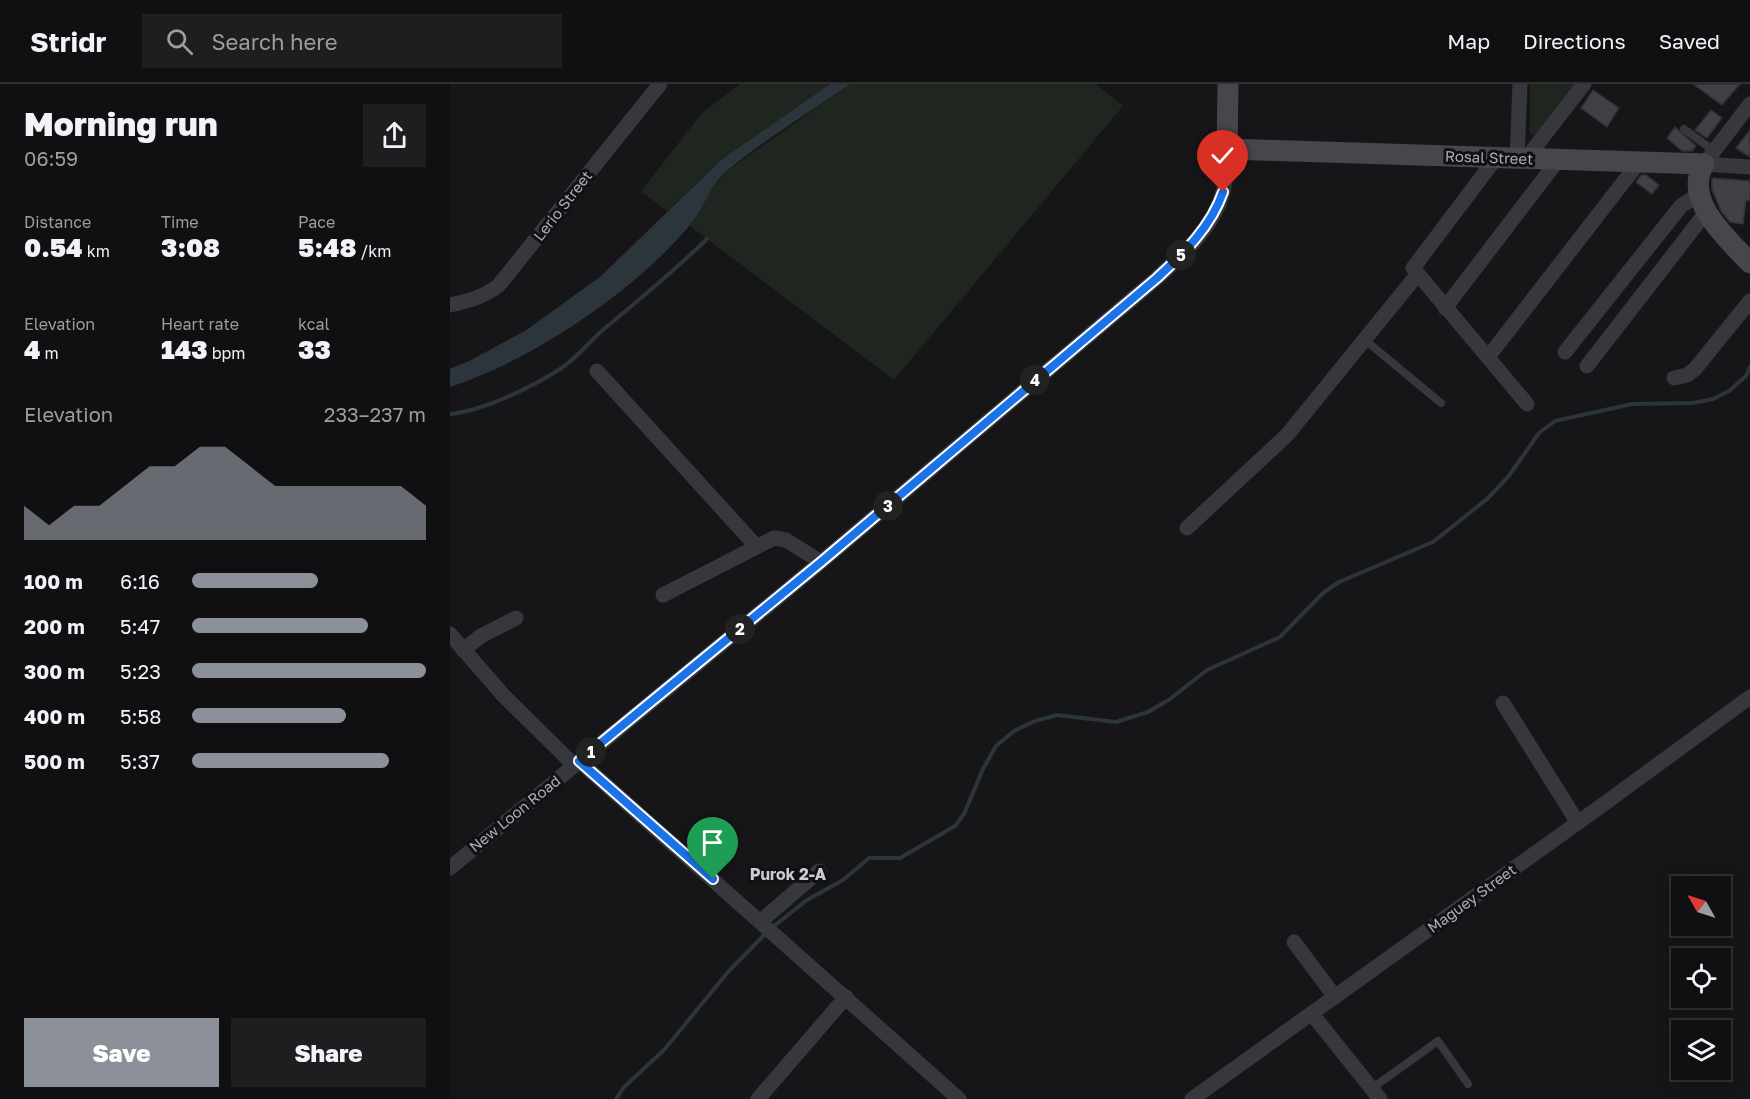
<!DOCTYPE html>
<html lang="en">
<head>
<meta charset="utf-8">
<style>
	:root { --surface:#101012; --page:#1e1e20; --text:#f1f3f6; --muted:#9c9d9f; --line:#303032; --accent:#8c9099 }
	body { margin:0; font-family:"Golos Text",sans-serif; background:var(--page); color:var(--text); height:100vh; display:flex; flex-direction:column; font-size:22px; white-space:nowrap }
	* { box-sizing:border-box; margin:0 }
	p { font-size:20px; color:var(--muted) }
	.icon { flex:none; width:33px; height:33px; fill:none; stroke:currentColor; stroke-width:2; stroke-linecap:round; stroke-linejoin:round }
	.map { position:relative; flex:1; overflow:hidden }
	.details { display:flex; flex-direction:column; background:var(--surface); width:450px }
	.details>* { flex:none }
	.needle { width:39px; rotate:309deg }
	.controls { position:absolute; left:1221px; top:792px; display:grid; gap:12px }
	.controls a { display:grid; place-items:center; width:60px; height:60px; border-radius:0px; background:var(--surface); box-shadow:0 3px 15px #0003,0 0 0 2px var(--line); font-size:30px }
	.pin { position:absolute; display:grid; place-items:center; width:51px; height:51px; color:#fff; margin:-62px -26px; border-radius:50% 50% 50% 0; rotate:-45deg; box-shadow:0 0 6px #0007 }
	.pin .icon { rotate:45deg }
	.km { position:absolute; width:30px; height:30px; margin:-15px; border-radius:50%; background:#222; color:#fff; font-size:16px; line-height:30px; text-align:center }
	.round { display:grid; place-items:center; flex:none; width:63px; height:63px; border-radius:0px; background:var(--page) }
	.headline { display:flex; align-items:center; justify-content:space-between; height:102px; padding:0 24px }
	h1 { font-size:33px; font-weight:800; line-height:45px }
	.stats { display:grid; grid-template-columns:repeat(3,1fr); gap:9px; height:102px; padding:6px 24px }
	.stats div { display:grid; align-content:center }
	.stats b { font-size:26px; font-weight:800 }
	.stats small { font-size:16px; font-weight:400 }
	.stats p { font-size:16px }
	.chart { height:168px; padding:12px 24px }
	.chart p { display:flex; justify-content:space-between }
	.chart svg { width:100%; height:108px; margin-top:6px; fill:var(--accent); opacity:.7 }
	.action { display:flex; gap:12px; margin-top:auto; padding:12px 24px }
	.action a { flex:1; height:69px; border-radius:0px; background:var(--accent); color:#fff; font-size:24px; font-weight:800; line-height:69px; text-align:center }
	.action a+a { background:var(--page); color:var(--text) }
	ul { padding:0 24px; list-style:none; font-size:20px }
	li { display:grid; grid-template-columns:96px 72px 1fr; align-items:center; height:45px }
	li i { height:15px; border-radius:8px; background:var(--accent) }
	header { display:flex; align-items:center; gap:36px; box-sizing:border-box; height:84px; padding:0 30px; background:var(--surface); border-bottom:2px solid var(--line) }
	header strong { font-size:28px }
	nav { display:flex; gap:33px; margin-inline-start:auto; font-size:21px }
	.search { width:420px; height:54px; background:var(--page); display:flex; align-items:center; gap:15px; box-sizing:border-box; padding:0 21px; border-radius:0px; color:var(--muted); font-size:22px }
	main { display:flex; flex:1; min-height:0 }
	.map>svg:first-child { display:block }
	.green { fill:#1e261f }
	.water { fill:#2c353c }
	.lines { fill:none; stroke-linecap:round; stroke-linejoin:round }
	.stream { stroke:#2c353c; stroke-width:4 }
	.building { fill:#404145; stroke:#303034; stroke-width:1.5 }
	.lane { stroke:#37383d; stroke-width:8 }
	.street { stroke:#37383d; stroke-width:15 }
	.secondary { stroke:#45474d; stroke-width:21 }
	.route-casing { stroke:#fff; stroke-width:12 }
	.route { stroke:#1a73e8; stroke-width:8 }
	.labels { text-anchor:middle; stroke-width:6; stroke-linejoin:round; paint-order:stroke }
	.street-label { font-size:15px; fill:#a8adb8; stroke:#111113 }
	.neighbourhood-label { font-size:16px; font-weight:bold; fill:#c9ccd4; stroke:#111113 }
</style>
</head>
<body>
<header>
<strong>Stridr</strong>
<div class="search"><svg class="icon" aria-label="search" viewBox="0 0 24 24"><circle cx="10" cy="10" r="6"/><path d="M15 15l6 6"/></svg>Search here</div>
<nav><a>Map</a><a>Directions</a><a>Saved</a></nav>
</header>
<main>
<section class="details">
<div class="headline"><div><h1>Morning run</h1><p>06:59</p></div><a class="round"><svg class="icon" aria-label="share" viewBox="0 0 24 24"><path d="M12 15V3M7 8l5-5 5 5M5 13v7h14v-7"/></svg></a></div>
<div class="stats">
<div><p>Distance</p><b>0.54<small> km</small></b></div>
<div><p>Time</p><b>3:08</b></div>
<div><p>Pace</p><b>5:48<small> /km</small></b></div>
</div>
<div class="stats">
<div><p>Elevation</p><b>4<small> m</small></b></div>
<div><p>Heart rate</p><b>143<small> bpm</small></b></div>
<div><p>kcal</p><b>33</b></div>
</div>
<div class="chart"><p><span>Elevation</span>233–237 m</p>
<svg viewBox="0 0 160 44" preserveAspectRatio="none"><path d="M0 44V30L10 38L20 30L30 30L40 22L50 14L60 14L70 6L80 6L90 14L100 22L110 22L120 22L130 22L140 22L150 22L160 30V44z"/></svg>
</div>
<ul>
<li><b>100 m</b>6:16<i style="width:54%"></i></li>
<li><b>200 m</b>5:47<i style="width:75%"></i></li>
<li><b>300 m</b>5:23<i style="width:100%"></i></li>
<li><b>400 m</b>5:58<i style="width:66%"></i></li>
<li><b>500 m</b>5:37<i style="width:84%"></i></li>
</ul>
<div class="action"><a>Save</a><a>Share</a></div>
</section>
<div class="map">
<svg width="1300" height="1015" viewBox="0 0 1300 1015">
	<rect width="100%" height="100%" fill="#161618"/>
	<g class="green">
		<polygon points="290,0 380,0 271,76 217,127 191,107 252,29"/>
		<polygon points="400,0 646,0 673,22 444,296 240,142 257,111 277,87"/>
		<polygon points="1080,0 1126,0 1087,52 1080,49"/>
	</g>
	<path class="water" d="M380,0H400C359,29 315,55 277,87C259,102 254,125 239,142C184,208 81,277 0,303V285L19,277L75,247L151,192L271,76Z"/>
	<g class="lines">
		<g class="stream">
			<path d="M0,330C33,327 82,303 110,285C126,275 139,258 154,245C189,216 224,187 257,155"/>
			<polyline points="324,842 357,816 393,796 419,774 450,774 505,742 514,730 533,685 546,662 564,647 585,637 607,631 666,638 698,628 720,615 757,586 830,553 873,509 889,498 983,458 1037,415 1058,393 1089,349 1105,337 1182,320 1243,319 1263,315 1279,307 1296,292 1300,283"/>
			<polyline points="166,1015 174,1003 214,966 278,888 315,850"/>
		</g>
	</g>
	<g class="building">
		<polygon points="1243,0 1290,0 1272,21"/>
		<polygon points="1143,6 1169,24 1157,43 1131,24"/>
		<polygon points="1261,26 1272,34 1257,54 1245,46"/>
		<polygon points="1225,43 1246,62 1242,67 1232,67 1217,54"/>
		<polygon points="1300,46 1300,73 1286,64"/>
		<polygon points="1191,91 1196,91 1209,101 1202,110 1186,98"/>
		<polygon points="1262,94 1300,97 1300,117 1296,116 1293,140 1280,138 1271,127 1262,105"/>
	</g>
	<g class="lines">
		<g class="lane">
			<polyline points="1234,45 1264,67"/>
			<polyline points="915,256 991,319"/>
			<polyline points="921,1005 988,957 1018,1000"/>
		</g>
		<g class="street">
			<polyline points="1046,74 963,184 1077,320"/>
			<polyline points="1067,75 1070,0"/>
			<polyline points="1076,75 1134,0"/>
			<polyline points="1254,80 1300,20"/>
			<polyline points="1254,80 1300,83"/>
			<path d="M0,221C18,217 34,213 49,201L210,0"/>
			<polyline points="995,224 1108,76"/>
			<polyline points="1115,268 1231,122 1249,110"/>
			<polyline points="1038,273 1189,78"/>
			<polyline points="1137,282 1257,127"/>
			<polyline points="147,287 306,462"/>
			<polyline points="1224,294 1237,291 1245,285 1300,217"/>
			<polyline points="737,444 837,351 967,191"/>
			<polyline points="213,511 324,454 336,456 371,478"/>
			<polyline points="0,550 53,611 124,681"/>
			<polyline points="13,566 31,552 66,534"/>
			<polyline points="1053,619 1128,739"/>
			<polyline points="129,677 509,1015"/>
			<path d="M0,784L371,478L707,194C733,170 764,143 773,108C777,94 776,79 777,65"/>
			<polyline points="311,837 369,787"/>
			<polyline points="844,858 885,913"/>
			<polyline points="862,930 930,1015"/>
			<polyline points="308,1015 396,913"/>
			<polyline points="742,1015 1158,717 1300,613"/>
		</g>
		<path class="secondary" d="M778,0L777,65L1254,80C1232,116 1278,155 1300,179"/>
	</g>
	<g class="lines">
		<defs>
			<path id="route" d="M263,795L129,677L371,478L707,194C734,169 761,143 773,108"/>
		</defs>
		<use href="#route" class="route-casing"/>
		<use href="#route" class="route"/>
	</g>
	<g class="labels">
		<g class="street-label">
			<text transform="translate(1039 74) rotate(2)" y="5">Rosal Street</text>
			<text transform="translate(113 122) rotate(-52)" y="5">Lerio Street</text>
			<text transform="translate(65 730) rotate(-39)" y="5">New Loon Road</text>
			<text transform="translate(1022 815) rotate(-36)" y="5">Maguey Street</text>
		</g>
		<g class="neighbourhood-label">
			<text x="338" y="796">Purok 2-A</text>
		</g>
	</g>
</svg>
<div class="controls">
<a><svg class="needle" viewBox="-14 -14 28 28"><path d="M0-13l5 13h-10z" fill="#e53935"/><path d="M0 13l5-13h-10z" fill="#9c9d9f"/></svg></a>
<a><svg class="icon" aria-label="locate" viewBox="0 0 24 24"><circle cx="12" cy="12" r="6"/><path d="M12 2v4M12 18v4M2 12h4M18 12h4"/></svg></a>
<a><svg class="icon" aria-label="layers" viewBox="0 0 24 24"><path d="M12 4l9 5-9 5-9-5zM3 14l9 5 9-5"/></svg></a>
</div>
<div class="pin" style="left:263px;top:795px;background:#1e9e55"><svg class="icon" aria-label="arrive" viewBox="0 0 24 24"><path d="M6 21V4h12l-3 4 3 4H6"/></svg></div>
<div class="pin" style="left:773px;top:108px;background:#d93025"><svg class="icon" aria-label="check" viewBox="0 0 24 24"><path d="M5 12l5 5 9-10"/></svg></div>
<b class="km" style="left:141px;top:668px">1</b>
<b class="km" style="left:290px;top:545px">2</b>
<b class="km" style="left:438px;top:422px">3</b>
<b class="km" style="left:585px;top:296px">4</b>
<b class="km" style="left:731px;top:171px">5</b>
</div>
</main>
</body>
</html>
